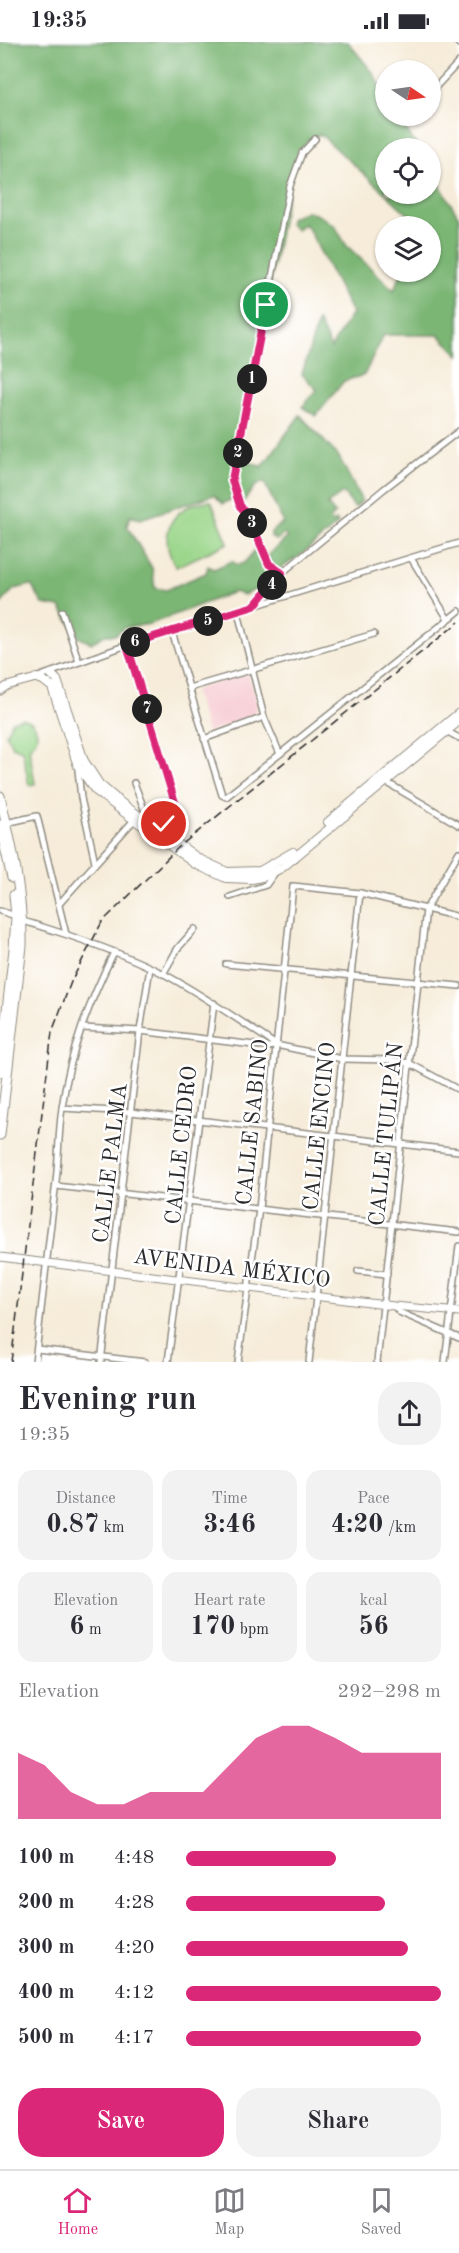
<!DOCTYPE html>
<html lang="en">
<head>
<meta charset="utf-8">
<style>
	:root { --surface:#fff; --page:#f2f2f3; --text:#2b2b33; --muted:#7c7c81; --line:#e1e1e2; --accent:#db2777 }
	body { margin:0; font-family:"Old Standard TT",serif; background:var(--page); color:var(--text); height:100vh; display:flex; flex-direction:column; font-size:22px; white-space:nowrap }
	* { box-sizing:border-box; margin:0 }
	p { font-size:20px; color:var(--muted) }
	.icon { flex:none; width:33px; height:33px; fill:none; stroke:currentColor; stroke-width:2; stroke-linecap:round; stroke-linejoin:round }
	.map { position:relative; height:1320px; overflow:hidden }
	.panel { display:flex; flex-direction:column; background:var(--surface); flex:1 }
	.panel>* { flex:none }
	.needle { width:39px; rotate:103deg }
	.fabs { position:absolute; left:375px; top:18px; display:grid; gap:12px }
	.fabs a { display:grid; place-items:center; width:66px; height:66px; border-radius:50%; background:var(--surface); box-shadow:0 2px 4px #0004; font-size:30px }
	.pin { position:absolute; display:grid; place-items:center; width:51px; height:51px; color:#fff; margin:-26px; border:3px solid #fff; border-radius:50%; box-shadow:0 2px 6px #0007 }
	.km { position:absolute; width:30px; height:30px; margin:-15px; border-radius:50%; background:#222; color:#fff; font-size:16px; line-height:30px; text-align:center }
	.round { display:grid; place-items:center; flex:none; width:63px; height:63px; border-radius:24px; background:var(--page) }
	.headline { display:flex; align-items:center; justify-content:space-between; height:102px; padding:0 18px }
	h1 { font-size:33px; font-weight:800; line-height:45px }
	.metrics { display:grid; grid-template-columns:repeat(3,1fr); gap:9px; height:102px; padding:6px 18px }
	.metrics div { display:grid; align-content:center; border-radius:15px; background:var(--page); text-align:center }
	.metrics b { font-size:26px; font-weight:800 }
	.metrics small { font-size:16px; font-weight:400 }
	.metrics p { font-size:16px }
	.chart { height:168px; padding:12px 18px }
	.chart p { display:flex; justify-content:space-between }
	.chart svg { width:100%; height:108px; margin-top:6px; fill:var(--accent); opacity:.7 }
	.primary-button { display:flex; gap:12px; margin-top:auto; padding:12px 18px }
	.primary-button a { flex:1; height:69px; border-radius:24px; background:var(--accent); color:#fff; font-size:24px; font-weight:800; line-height:69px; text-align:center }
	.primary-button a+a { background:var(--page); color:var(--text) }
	ul { padding:0 18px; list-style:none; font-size:20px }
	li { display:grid; grid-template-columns:96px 72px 1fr; align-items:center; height:45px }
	li i { height:15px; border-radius:8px; background:var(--accent) }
	.status { display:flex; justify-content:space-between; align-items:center; height:42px; padding:0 30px; background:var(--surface); direction:ltr }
	.status svg { height:16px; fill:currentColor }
	.menu { display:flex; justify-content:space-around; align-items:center; height:84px; border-top:2px solid var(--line); background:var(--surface); font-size:16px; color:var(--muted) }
	.menu a { display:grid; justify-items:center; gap:3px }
	.menu .on { color:var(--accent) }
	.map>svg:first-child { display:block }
	.built { fill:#f7cfd5 }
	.green { fill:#9ad589; stroke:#62805a; stroke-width:1.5 }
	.forest { fill:#7bb675; stroke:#537050; stroke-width:1.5 }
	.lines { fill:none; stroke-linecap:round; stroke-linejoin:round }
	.minor-casing { stroke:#908c82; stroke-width:8 }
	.tertiary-casing { stroke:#908c82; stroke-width:9 }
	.secondary-casing { stroke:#908c82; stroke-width:10 }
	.primary-casing { stroke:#908c82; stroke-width:11 }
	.minor { stroke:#fff; stroke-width:5 }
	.tertiary { stroke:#fff; stroke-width:7 }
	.secondary { stroke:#fff; stroke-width:8 }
	.primary { stroke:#fff; stroke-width:9 }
	.rail { stroke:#2b2b2b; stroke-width:1.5; stroke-dasharray:9 4.5; stroke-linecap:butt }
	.route-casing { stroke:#fff; stroke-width:12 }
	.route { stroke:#db2777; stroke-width:8 }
	.labels { text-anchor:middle; stroke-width:5; stroke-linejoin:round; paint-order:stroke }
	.street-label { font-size:22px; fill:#2b2b2b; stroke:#fff }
</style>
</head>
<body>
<div class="status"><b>19:35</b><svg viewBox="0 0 49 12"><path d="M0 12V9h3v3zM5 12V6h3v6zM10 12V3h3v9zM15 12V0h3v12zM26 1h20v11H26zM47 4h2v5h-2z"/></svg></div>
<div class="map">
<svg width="459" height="1320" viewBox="0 0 459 1320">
	<rect width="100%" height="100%" fill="#fff"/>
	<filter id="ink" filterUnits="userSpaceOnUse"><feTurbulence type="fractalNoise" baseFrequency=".0167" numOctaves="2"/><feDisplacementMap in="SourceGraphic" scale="12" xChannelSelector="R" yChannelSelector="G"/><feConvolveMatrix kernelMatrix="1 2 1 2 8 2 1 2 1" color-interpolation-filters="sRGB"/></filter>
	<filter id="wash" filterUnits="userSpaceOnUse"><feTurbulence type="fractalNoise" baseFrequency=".008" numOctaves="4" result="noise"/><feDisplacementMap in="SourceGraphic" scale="24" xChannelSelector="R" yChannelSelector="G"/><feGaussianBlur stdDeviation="1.35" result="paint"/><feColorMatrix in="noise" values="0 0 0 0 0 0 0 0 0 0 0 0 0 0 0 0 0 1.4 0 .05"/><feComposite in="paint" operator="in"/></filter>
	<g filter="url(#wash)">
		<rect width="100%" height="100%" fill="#f6ecd9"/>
		<polygon class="built" points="248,631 258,662 252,676 207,690 194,648"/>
		<g class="green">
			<path d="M211,459L228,501L176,525C155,492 173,461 211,459Z"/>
			<path d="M22,676C38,679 42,696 29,706L35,742L29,743L22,708L12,704L6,692L12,679Z"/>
		</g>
		<polygon class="forest" points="0,0 348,0 373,31 385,52 386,74 398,74 418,106 386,106 386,152 430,152 431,128 459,175 459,313 439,293 384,293 364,333 344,339 316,374 302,365 317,348 302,332 318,279 331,306 352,271 308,186 304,182 296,188 290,182 290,176 307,169 320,174 335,184 346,203 394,248 402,230 430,230 431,200 434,197 431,193 430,184 421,184 320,92 307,99 292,127 237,415 262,425 300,373 339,415 362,459 355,466 343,451 327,462 335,472 330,477 332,481 337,479 338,482 301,513 278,528 270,521 269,512 287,496 285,492 276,498 271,495 271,490 283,480 264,440 255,444 243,460 233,456 223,462 214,453 140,477 130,474 127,484 152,526 155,546 166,548 206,531 208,524 214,527 232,519 237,523 244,521 255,508 269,531 264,544 244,553 234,550 150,582 124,586 115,593 105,593 91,601 80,596 60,565 43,562 31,543 14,547 0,563"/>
	</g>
	<g filter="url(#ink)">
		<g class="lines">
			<defs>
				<g id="minor">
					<polyline points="457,0 459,2"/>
					<polyline points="430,51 459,20"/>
					<polyline points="411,516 448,577"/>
					<polyline points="282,531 269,522 248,473 240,463 232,438 290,144 302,111 315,97"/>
					<polyline points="255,562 282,531 384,447 459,389"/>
					<polyline points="62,569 79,620"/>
					<polyline points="238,570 264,675 280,712"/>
					<polyline points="172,590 222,753 226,755 459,569"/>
					<polyline points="127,603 177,769 165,776 164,782 161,785 155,782"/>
					<polyline points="38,635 127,603 459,501"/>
					<polyline points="189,646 374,592"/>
					<polyline points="446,689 459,696"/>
					<polyline points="204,697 264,675"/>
					<polyline points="78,728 81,756 95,820"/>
					<polyline points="386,740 459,783"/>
					<polyline points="134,741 148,777"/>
					<polyline points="6,781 37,774 66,892"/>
					<polyline points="230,855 266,843 274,832"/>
					<polyline points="59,862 134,778"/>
					<path d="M0,869L16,874L23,879C70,893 119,909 164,932C203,953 239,978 276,1003"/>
					<polyline points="226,922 459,944"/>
					<polyline points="163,932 178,906 195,887"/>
					<polyline points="82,986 140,989 270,1005 276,1003 342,1017 391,1018 409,1021 459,1048"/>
					<polyline points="62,1066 131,1070 459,1109"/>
					<polyline points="56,1144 459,1190"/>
					<polyline points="358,1229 387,1232"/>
					<polyline points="394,1264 399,1270 459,1296"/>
					<polyline points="37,1307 145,1320"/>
					<path d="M35,1320C42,1262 48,1205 55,1148C59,1120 58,1093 62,1066C69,1011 90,959 114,910"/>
					<polyline points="101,1320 140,989 150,926"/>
					<polyline points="168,1320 214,961"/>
					<polyline points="238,1320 259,1167 293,844 360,851 459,875"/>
					<polyline points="309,1320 360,851"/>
					<polyline points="377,1320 426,867 459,810"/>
					<polyline points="445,1320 459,1204"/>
				</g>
				<g id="tertiary">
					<polyline points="0,649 7,644 36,636"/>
					<polyline points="0,1215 394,1264 459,1270"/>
				</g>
				<g id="secondary">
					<polyline points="51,632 57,638 84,719 99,742 120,760 199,817 227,830 260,829 293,810"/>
					<polyline points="36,636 43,638 52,645 78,724 95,748 121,768 195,822 226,836 252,837 266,834 283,825 459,679"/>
					<polyline points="328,780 459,671"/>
				</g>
				<g id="primary">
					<path d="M0,754C12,804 23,853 22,904L0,1093"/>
					<polyline points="0,783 12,836"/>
					<polyline points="0,1030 14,907 16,874 14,853"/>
				</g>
			</defs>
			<use href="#minor" class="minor-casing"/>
			<use href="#tertiary" class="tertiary-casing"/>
			<use href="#secondary" class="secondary-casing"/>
			<use href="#primary" class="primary-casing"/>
			<use href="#minor" class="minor"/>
			<use href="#tertiary" class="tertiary"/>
			<use href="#secondary" class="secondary"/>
			<use href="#primary" class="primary"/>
			<polyline class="rail" points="11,1320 52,990 71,940 102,880 180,804 459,580"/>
		</g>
	</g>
	<g class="lines" filter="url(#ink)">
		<defs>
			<polyline id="route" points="164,782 165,776 177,769 176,764 127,603 254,564 282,531 269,522 248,473 240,464 232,438 266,263"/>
		</defs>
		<use href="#route" class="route-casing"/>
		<use href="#route" class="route"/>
	</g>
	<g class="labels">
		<g class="street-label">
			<text transform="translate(251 1080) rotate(-84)" y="8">CALLE SABINO</text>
			<text transform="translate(318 1084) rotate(-84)" y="8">CALLE ENCINO</text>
			<text transform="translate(385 1092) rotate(-84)" y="8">CALLE TULIPÁN</text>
			<text transform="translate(180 1103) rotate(-84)" y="8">CALLE CEDRO</text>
			<text transform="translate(109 1121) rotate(-83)" y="8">CALLE PALMA</text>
			<text transform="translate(232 1225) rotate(7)" y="8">AVENIDA MÉXICO</text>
		</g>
	</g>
</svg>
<div class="fabs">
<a><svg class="needle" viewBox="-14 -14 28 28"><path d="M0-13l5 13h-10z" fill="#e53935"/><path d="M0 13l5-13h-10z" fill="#7c7c81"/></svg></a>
<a><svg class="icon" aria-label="locate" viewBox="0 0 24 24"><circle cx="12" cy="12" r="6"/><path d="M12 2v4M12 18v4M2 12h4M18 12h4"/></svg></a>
<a><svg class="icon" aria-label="layers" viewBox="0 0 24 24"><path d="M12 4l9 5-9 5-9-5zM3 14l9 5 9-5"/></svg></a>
</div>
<div class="pin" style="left:266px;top:263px;background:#1e9e55"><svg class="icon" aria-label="arrive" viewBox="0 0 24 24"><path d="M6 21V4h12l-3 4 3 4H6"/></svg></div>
<div class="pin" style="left:164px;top:782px;background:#d93025"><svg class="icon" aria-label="check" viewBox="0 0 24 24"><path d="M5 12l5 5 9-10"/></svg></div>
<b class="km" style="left:252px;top:337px">1</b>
<b class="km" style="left:238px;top:411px">2</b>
<b class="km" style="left:252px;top:481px">3</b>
<b class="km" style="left:272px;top:543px">4</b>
<b class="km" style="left:208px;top:579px">5</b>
<b class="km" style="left:135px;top:600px">6</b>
<b class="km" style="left:147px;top:667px">7</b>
</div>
<section class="panel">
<div class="headline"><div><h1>Evening run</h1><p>19:35</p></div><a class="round"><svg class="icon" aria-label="share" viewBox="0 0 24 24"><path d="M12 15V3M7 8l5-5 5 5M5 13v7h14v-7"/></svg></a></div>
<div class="metrics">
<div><p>Distance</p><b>0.87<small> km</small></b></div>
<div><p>Time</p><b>3:46</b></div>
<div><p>Pace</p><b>4:20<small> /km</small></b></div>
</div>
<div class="metrics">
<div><p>Elevation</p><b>6<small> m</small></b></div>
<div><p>Heart rate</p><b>170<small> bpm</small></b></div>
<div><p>kcal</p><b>56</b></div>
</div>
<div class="chart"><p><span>Elevation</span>292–298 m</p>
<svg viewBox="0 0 160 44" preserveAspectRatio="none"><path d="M0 44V17L10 22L20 33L30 38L40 38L50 33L60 33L70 33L80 22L90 11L100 6L110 6L120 11L130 17L140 17L150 17L160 17V44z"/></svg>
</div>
<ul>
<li><b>100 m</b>4:48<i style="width:59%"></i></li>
<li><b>200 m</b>4:28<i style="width:78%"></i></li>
<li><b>300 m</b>4:20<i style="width:87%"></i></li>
<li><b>400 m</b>4:12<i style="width:100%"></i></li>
<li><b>500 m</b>4:17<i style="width:92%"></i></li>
</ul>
<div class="primary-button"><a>Save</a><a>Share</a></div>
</section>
<nav class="menu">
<a class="on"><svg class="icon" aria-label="home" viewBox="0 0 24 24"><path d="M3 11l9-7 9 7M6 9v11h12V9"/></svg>Home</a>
<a><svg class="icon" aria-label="map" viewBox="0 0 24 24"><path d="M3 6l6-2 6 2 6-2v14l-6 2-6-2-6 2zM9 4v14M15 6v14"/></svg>Map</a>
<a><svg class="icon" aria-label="saved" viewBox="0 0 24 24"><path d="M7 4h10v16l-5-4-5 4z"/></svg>Saved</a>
</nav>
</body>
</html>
